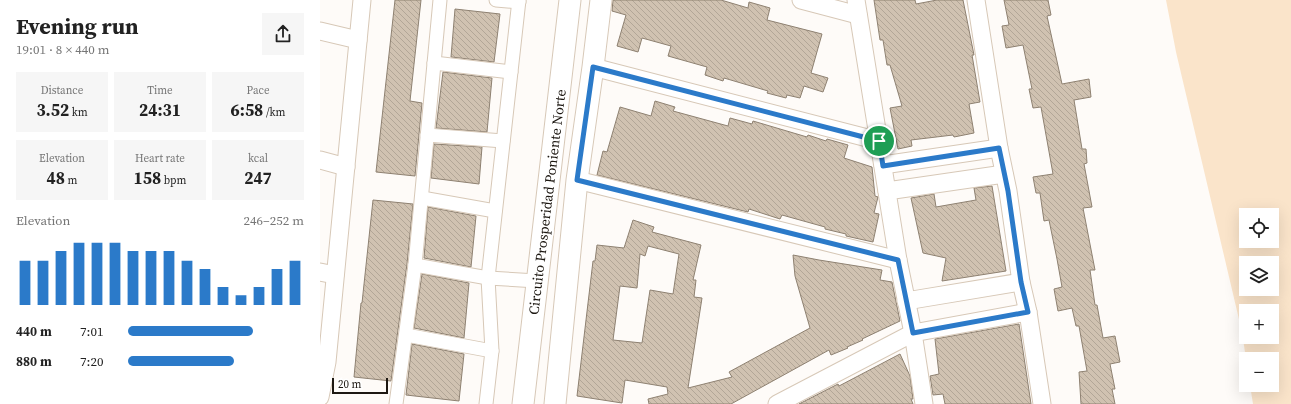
<!DOCTYPE html>
<html lang="en">
<head>
<meta charset="utf-8">
<style>
	:root { --surface:#fff; --page:#f6f6f6; --text:#222; --muted:#767676; --accent:#2b7ac9 }
	body { margin:0; font-family:"Source Serif 4",serif; background:var(--page); color:var(--text); height:100vh; display:flex; flex-direction:column; font-size:15px; white-space:nowrap }
	* { box-sizing:border-box; margin:0 }
	p { font-size:13px; color:var(--muted) }
	.icon { flex:none; width:22px; height:22px; fill:none; stroke:currentColor; stroke-width:2; stroke-linecap:round; stroke-linejoin:round }
	.map { position:relative; flex:1; overflow:hidden }
	.drawer { display:flex; flex-direction:column; background:var(--surface); width:320px }
	.drawer>* { flex:none }
	.buttons { position:absolute; left:919px; top:208px; display:grid; gap:8px }
	.buttons a { display:grid; place-items:center; width:40px; height:40px; border-radius:0px; background:var(--surface); box-shadow:0 4px 16px #0002; font-size:20px }
	.scale { position:absolute; left:12px; bottom:10px; width:56px; box-sizing:border-box; padding-left:4px; border:2px solid #1d1812; border-top:0; font-size:11px; line-height:14px; white-space:nowrap; color:#1d1812; -webkit-text-stroke:3px #fff; paint-order:stroke }
	.pin { position:absolute; display:grid; place-items:center; width:34px; height:34px; color:#fff; margin:-17px; border:2px solid #fff; border-radius:50%; box-shadow:0 1px 4px #0007 }
	.round { display:grid; place-items:center; flex:none; width:42px; height:42px; border-radius:0px; background:var(--page) }
	.summary { display:flex; align-items:center; justify-content:space-between; height:68px; padding:0 16px }
	h1 { font-size:22px; font-weight:700; line-height:30px }
	.figures { display:grid; grid-template-columns:repeat(3,1fr); gap:6px; height:68px; padding:4px 16px }
	.figures div { display:grid; align-content:center; border-radius:0px; background:var(--page); text-align:center }
	.figures b { font-size:17px; font-weight:700 }
	.figures small { font-size:11px; font-weight:400 }
	.figures p { font-size:11px }
	.chart { height:112px; padding:8px 16px }
	.chart p { display:flex; justify-content:space-between }
	.chart svg { width:100%; height:72px; margin-top:4px; stroke:var(--accent); stroke-width:6 }
	ul { padding:0 16px; list-style:none; font-size:13px }
	li { display:grid; grid-template-columns:64px 48px 1fr; align-items:center; height:30px }
	li i { height:10px; border-radius:5px; background:var(--accent) }
	main { display:flex; flex:1; min-height:0 }
	.map>svg:first-child { display:block }
	.park { fill:#fae4ca; fill-rule:evenodd }
	.building { fill:url(#building-back-hatch); stroke:#8e8171; fill-rule:evenodd }
	.lines { fill:none; stroke-linecap:round; stroke-linejoin:round }
	.pedestrian-casing { stroke:#d7c8b7; stroke-width:15 }
	.minor-casing { stroke:#d7c8b7; stroke-width:19 }
	.tertiary-casing { stroke:#d7c8b7; stroke-width:23 }
	.pedestrian { stroke:#fff; stroke-width:13 }
	.minor { stroke:#fff; stroke-width:17 }
	.tertiary { stroke:#fff; stroke-width:21 }
	.route-casing { stroke:#fff; stroke-width:8 }
	.route { stroke:#2b7ac9; stroke-width:5 }
	.labels { text-anchor:middle; stroke-width:4; stroke-linejoin:round; paint-order:stroke }
	.street-label { font-size:14px; fill:#1d1812; stroke:#fff }
</style>
</head>
<body>
<main>
<section class="drawer">
<div class="summary"><div><h1>Evening run</h1><p>19:01 · 8 × 440 m</p></div><a class="round"><svg class="icon" aria-label="share" viewBox="0 0 24 24"><path d="M12 15V3M7 8l5-5 5 5M5 13v7h14v-7"/></svg></a></div>
<div class="figures">
<div><p>Distance</p><b>3.52<small> km</small></b></div>
<div><p>Time</p><b>24:31</b></div>
<div><p>Pace</p><b>6:58<small> /km</small></b></div>
</div>
<div class="figures">
<div><p>Elevation</p><b>48<small> m</small></b></div>
<div><p>Heart rate</p><b>158<small> bpm</small></b></div>
<div><p>kcal</p><b>247</b></div>
</div>
<div class="chart"><p><span>Elevation</span>246–252 m</p>
<svg viewBox="0 0 160 44" preserveAspectRatio="none"><path d="M5 44V17M15 44V17M25 44V11M35 44V6M45 44V6M55 44V6M65 44V11M75 44V11M85 44V11M95 44V17M105 44V22M115 44V33M125 44V38M135 44V33M145 44V22M155 44V17"/></svg>
</div>
<ul>
<li><b>440 m</b>7:01<i style="width:71%"></i></li>
<li><b>880 m</b>7:20<i style="width:60%"></i></li>
</ul>
</section>
<div class="map">
<svg width="971" height="404" viewBox="0 0 971 404">
	<defs>
		<pattern id="building-back-hatch" width="6" height="6" patternUnits="userSpaceOnUse"><rect width="6" height="6" fill="#d0c2b1"/><path d="M-1 5l2 2M0 0l6 6M5-1l2 2" fill="none" stroke="#b2a697"/></pattern>
	</defs>
	<rect width="100%" height="100%" fill="#fefbf8"/>
	<path class="park" d="M846,0H971V404H933L930,385H952V359H926L922,332L856,52ZM926,215H952V241H926ZM926,263H952V289H926ZM926,311H952V337H926Z"/>
	<g class="building">
		<polygon points="75,0 101,0 90,101 102,103 95,176 56,172"/>
		<polygon points="293,0 401,0 428,8 429,2 450,8 447,20 502,34 491,73 508,78 503,92 484,86 480,98 467,95 466,98 447,93 448,91 404,78 403,81 385,75 387,67 348,56 351,46 322,38 318,52 297,46 306,15 292,11"/>
		<polygon points="554,0 595,0 596,4 617,0 643,0 654,55 652,55 660,102 649,104 654,133 634,137 633,135 591,140 592,146 578,149 570,108 582,106 570,65 567,65 563,40 560,40"/>
		<polygon points="684,0 728,0 731,15 727,16 742,84 769,79 771,97 754,100 762,149 766,149 767,163 764,164 772,207 763,208 775,270 770,270 775,305 777,305 783,338 795,336 800,362 790,364 795,389 792,389 795,404 761,404 759,372 767,371 759,326 756,326 752,308 738,311 734,289 742,287 737,259 729,220 724,221 720,193 716,193 713,177 733,174 721,107 713,108 709,89 712,89 703,45 686,48 682,26 689,25"/>
		<polygon points="135,9 180,14 174,62 131,57"/>
		<polygon points="123,72 172,78 167,132 116,128"/>
		<polygon points="335,101 355,107 353,111 408,126 410,118 432,124 433,121 487,137 488,135 506,141 507,139 528,145 524,158 552,167 555,196 558,197 554,213 559,214 553,242 526,236 526,234 505,229 505,227 462,215 460,219 429,209 428,212 277,175 283,151 287,152 300,107 331,116"/>
		<polygon points="114,144 162,147 159,184 111,178"/>
		<polygon points="672,186 686,271 622,281 626,258 603,253 591,198 614,194 616,207 656,200 654,188"/>
		<polygon points="53,200 93,204 87,264 71,381 34,377 41,303 42,303"/>
		<polygon points="108,207 156,216 151,267 104,258"/>
		<path d="M313,220L334,227L332,232L381,245L373,280H376L374,297L382,298L368,388L412,377L409,372L490,328L475,276L473,255L499,260L562,270L560,280L572,282L580,321L542,339L543,340L527,347L528,348L511,355L509,350L411,404H329L328,399L348,394L347,387L305,380L302,403L257,396L273,261H275L277,245L304,248ZM328,246L359,254L353,294L330,290L322,343L293,340L300,286L317,288L320,254L325,256Z"/>
		<polygon points="102,274 149,283 144,338 94,328"/>
		<polygon points="699,324 711,404 625,404 623,394 613,395 610,376 619,374 615,339"/>
		<polygon points="92,344 144,354 139,401 86,395"/>
		<polygon points="580,354 590,376 593,399 591,399 593,404 479,404 518,384 519,386"/>
	</g>
	<g class="lines">
		<defs>
			<g id="pedestrian">
				<polyline points="176,0 199,2"/>
				<polyline points="114,63 191,72"/>
				<polyline points="107,135 183,141"/>
				<polyline points="102,198 175,211"/>
				<polyline points="95,265 168,278 217,281"/>
				<polyline points="86,335 172,351"/>
				<polyline points="76,404 95,265 120,0"/>
				<polyline points="166,404 172,351 168,278 199,0"/>
			</g>
			<g id="minor">
				<polyline points="481,0 538,15"/>
				<polyline points="536,0 578,260 593,333 604,404"/>
				<polyline points="656,0 679,148 688,191 701,282 708,312 722,404"/>
				<polyline points="0,31 38,40"/>
				<polyline points="273,67 559,141"/>
				<polyline points="0,160 26,167"/>
				<polyline points="563,165 679,148"/>
				<polyline points="257,180 578,260"/>
				<polyline points="567,191 684,174"/>
				<polyline points="0,272 15,275"/>
				<polyline points="586,301 701,282"/>
				<polyline points="0,397 7,362 42,0"/>
				<polyline points="457,404 593,333 708,312"/>
			</g>
			<g id="tertiary">
				<polyline points="203,404 250,0"/>
				<polyline points="235,404 257,180 273,67 281,0"/>
			</g>
		</defs>
		<use href="#pedestrian" class="pedestrian-casing"/>
		<use href="#minor" class="minor-casing"/>
		<use href="#tertiary" class="tertiary-casing"/>
		<use href="#pedestrian" class="pedestrian"/>
		<use href="#minor" class="minor"/>
		<use href="#tertiary" class="tertiary"/>
	</g>
	<g class="lines">
		<defs>
			<polygon id="route" points="273,67 559,141 563,166 679,148 688,191 701,282 708,312 593,333 578,260 257,180"/>
		</defs>
		<use href="#route" class="route-casing"/>
		<use href="#route" class="route"/>
	</g>
	<g class="labels">
		<g class="street-label">
			<text transform="translate(227 202) rotate(-83)" y="5">Circuito Prosperidad Poniente Norte</text>
		</g>
	</g>
</svg>
<div class="buttons">
<a><svg class="icon" aria-label="locate" viewBox="0 0 24 24"><circle cx="12" cy="12" r="6"/><path d="M12 2v4M12 18v4M2 12h4M18 12h4"/></svg></a>
<a><svg class="icon" aria-label="layers" viewBox="0 0 24 24"><path d="M12 4l9 5-9 5-9-5zM3 14l9 5 9-5"/></svg></a>
<a>+</a>
<a>−</a>
</div>
<div class="scale">20 m</div>
<div class="pin" style="left:559px;top:141px;background:#1e9e55"><svg class="icon" aria-label="arrive" viewBox="0 0 24 24"><path d="M6 21V4h12l-3 4 3 4H6"/></svg></div>
</div>
</main>
</body>
</html>
